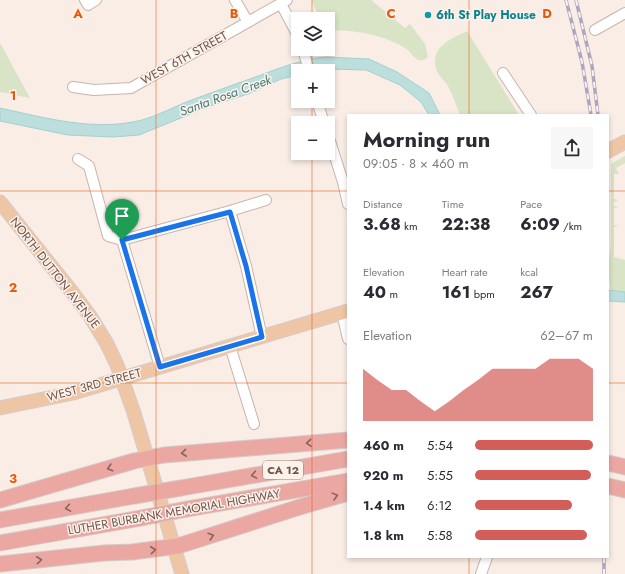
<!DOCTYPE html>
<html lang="en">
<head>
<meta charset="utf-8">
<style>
	:root { --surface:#fff; --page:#f7f7f7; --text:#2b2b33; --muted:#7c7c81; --accent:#d35e59 }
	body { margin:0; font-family:Jost,sans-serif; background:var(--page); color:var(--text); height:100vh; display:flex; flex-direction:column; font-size:15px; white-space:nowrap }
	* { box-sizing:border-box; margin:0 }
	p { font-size:13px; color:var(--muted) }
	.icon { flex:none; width:22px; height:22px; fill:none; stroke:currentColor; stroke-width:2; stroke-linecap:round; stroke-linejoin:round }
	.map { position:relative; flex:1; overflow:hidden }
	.details { position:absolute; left:347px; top:114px; width:262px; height:444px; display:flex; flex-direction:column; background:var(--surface); border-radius:0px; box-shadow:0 2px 6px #0003 }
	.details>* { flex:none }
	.buttons { position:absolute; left:291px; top:12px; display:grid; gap:8px }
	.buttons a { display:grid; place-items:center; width:44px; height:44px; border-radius:0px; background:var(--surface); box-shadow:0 2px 6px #0003; font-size:20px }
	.pin { position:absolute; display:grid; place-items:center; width:34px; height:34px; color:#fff; margin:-41px -17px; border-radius:50% 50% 50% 0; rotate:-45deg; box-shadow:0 0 4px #0007 }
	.pin .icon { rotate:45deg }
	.round { display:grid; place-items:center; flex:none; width:42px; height:42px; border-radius:0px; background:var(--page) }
	.head { display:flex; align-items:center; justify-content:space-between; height:68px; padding:0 16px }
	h1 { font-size:22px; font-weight:700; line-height:30px }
	.metrics { display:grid; grid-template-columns:repeat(3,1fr); gap:6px; height:68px; padding:4px 16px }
	.metrics div { display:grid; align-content:center }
	.metrics b { font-size:17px; font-weight:700 }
	.metrics small { font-size:11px; font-weight:400 }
	.metrics p { font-size:11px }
	.chart { height:112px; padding:8px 16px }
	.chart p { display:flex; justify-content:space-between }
	.chart svg { width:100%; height:72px; margin-top:4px; fill:var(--accent); opacity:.7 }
	ul { padding:0 16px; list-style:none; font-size:13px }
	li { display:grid; grid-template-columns:64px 48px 1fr; align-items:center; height:30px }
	li i { height:10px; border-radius:5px; background:var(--accent) }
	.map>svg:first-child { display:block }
	.green { fill:#d8e4c5 }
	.water { fill:#bcdfde; stroke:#a4d0ce }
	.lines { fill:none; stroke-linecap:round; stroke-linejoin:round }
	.minor-casing { stroke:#c8b4ac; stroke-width:12 }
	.major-casing { stroke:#d4cbca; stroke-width:15 }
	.highway-casing { stroke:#d4cbca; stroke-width:17 }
	.minor { stroke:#fff; stroke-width:10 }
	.major { stroke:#efc6a5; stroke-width:13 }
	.highway { stroke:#eba8a3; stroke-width:15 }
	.rail-casing { stroke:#afa5c0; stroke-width:3.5 }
	.rail { stroke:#fcf2ea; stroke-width:2; stroke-dasharray:6; stroke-linecap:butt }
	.highway-bridge-casing { stroke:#d4cbca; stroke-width:17; stroke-linecap:butt }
	.highway-bridge { stroke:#eba8a3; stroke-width:15 }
	.oneway { stroke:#87645e }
	.route-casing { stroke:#fff; stroke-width:8 }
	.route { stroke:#1a73e8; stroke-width:5 }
	.grid { fill:none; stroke:#e8590c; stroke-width:1; stroke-opacity:0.55 }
	.culture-dot { fill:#0f9aa8; stroke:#fcf2ea; stroke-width:1.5 }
	.labels { text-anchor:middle; stroke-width:3; stroke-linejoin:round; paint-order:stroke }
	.shield { fill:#fcf2ea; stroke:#99837c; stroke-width:1 }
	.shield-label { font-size:11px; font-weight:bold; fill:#6e534d }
	.culture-label { font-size:12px; font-weight:bold; fill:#0d838f; stroke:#fcf2ea; text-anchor:start }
	.street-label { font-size:12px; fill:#6e534d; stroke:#fcf2ea }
	.water-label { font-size:13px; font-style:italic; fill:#477877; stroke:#fcf2ea }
	.grid-label { font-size:13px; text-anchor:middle; font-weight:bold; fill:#e8590c; stroke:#fcf2ea; stroke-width:3; stroke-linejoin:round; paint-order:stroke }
</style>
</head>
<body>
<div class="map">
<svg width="625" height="574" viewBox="0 0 625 574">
	<rect width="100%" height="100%" fill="#f9ede5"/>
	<g class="green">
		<path d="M311,0H371L405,28L410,24L425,44L428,57C420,65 414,57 409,51C406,48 402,46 398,44C377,34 351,29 328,31V19H318L320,18Z"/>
		<path d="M467,31L519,115H460C456,105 453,95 448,86C445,81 441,78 438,73C433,64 434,52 443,45C449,39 459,35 467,31Z"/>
		<polygon points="0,43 30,98 0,92"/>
		<polygon points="625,156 625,163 616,168 619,174 614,174 614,199 619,200 614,202 614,206 619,207 614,208 614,225 619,226 614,227 614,257 625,260 625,301 612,298 609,279 609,262 611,245 611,164"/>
	</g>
	<g class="water">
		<path d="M326,57L369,59L397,72L429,93L440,115H429L421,102L400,85L366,70L328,69L314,71H298V75L281,79L248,94L213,105L139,135L113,137L68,135L0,121V108C46,118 95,132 142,120C156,116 170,109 184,103C210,93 236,84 261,75C282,67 304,59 326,57Z"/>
		<polygon points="608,290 625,292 625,302 608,301"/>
	</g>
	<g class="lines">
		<defs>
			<g id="minor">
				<polyline points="85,0 88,5 96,0"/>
				<polyline points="235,0 248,22"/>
				<polyline points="281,4 298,36"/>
				<polyline points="595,30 625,13"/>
				<polyline points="303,49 309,71"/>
				<polyline points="503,73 531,115"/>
				<polyline points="73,87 94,90 131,88 287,0"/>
				<polyline points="317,101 324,123"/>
				<polyline points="328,135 343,182 348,204"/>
				<polyline points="78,159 89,166 108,236 122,240 160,367"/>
				<polyline points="230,211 246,266 262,337"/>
				<polyline points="122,240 230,211 266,200"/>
				<polyline points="342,313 348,339"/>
				<polyline points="230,346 254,424"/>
				<polyline points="481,574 487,557"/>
			</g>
			<g id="major">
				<polyline points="608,151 625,142"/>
				<polyline points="0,202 72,292 90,316 107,344 117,365 134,413 182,574"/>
				<polyline points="0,408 73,393 348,311"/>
			</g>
			<g id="highway">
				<polyline points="608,463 625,467"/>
				<polyline points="608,486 625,490"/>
				<polyline points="181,488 348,459"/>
				<polyline points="0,500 134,461 164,455 348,440"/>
				<polyline points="187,509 348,481"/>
				<polyline points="0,520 134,496"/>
				<polyline points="0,543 141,518"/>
				<polyline points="0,564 104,553 132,552 178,546 303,506 348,493"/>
			</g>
		</defs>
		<use href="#minor" class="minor-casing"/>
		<use href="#major" class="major-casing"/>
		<use href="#highway" class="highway-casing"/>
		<use href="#minor" class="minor"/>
		<use href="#major" class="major"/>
		<use href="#highway" class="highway"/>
		<defs>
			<g id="rail">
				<polyline points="566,0 582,62 591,115"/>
				<polyline points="576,0 592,66 598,115"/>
				<polyline points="604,557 604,574"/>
			</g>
		</defs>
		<use href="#rail" class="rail-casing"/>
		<use href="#rail" class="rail"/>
		<defs>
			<g id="highway-bridge">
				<polyline points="134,496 181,488"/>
				<polyline points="141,518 187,509"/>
			</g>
		</defs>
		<use href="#highway-bridge" class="highway-bridge-casing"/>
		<use href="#highway-bridge" class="highway-bridge"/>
	</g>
	<defs><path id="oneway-chevron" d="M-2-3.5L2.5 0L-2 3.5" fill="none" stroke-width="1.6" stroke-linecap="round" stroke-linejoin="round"/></defs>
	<g class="oneway">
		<use href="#oneway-chevron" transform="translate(309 443) rotate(176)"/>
		<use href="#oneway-chevron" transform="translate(184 453) rotate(174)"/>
		<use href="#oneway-chevron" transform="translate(110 468) rotate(164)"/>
		<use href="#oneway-chevron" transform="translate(254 475) rotate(170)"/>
		<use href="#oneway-chevron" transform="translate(335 496) rotate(-15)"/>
		<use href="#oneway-chevron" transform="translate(68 508) rotate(170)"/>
		<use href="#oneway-chevron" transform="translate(211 536) rotate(-18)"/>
		<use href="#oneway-chevron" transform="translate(153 550) rotate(-6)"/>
		<use href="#oneway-chevron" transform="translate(39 560) rotate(-6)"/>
	</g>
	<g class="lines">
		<defs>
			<polygon id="route" points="230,212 246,266 262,337 160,367 122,240"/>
		</defs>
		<use href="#route" class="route-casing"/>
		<use href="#route" class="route"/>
	</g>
	<path class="grid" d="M156,0V574M312,0V19M469,0V115M312,49V71M312,101V123M312,153V574M0,191H348M608,191H625M0,383H348M608,383H625M469,557V574"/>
	<circle class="culture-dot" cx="428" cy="15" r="4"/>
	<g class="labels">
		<rect class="shield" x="263" y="461" width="40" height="18" rx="3"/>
		<g class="shield-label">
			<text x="283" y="474">CA 12</text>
		</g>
		<g class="culture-label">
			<text x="436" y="19">6th St Play House</text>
		</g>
		<g class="street-label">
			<text transform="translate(184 58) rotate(-29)" y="4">WEST 6TH STREET</text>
			<text transform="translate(55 273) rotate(52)" y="4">NORTH DUTTON AVENUE</text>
			<text transform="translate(94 385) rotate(-15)" y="4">WEST 3RD STREET</text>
			<text transform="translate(174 512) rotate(-10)" y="4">LUTHER BURBANK MEMORIAL HIGHWAY</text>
		</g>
		<g class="water-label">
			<text transform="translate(225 95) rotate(-20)" y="5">Santa Rosa Creek</text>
		</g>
	</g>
	<g class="grid-label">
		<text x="78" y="18">A</text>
		<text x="234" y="18">B</text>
		<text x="391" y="18">C</text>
		<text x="547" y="18">D</text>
		<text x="13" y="100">1</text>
		<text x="13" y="292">2</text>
		<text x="13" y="483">3</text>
	</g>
</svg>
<div class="buttons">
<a><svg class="icon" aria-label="layers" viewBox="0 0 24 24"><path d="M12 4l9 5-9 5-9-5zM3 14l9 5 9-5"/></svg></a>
<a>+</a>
<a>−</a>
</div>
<div class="pin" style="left:122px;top:240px;background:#1e9e55"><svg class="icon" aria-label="arrive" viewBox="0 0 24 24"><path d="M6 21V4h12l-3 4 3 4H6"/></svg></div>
<section class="details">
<div class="head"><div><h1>Morning run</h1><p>09:05 · 8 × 460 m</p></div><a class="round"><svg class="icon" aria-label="share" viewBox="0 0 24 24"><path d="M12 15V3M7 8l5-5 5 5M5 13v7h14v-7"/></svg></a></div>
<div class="metrics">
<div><p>Distance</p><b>3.68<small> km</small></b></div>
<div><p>Time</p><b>22:38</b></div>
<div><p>Pace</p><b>6:09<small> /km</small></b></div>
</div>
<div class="metrics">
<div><p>Elevation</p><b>40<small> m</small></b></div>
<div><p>Heart rate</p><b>161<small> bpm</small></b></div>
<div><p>kcal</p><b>267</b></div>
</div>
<div class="chart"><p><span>Elevation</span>62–67 m</p>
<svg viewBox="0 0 160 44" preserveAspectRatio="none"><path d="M0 44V12L10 19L20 25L30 25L40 32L50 38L60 32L70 25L80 19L90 12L100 12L110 12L120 12L130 6L140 6L150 6L160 12V44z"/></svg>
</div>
<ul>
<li><b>460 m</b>5:54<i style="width:100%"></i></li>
<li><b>920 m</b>5:55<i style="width:98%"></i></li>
<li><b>1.4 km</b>6:12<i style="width:82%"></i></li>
<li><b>1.8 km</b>5:58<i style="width:95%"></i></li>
</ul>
</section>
</div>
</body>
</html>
